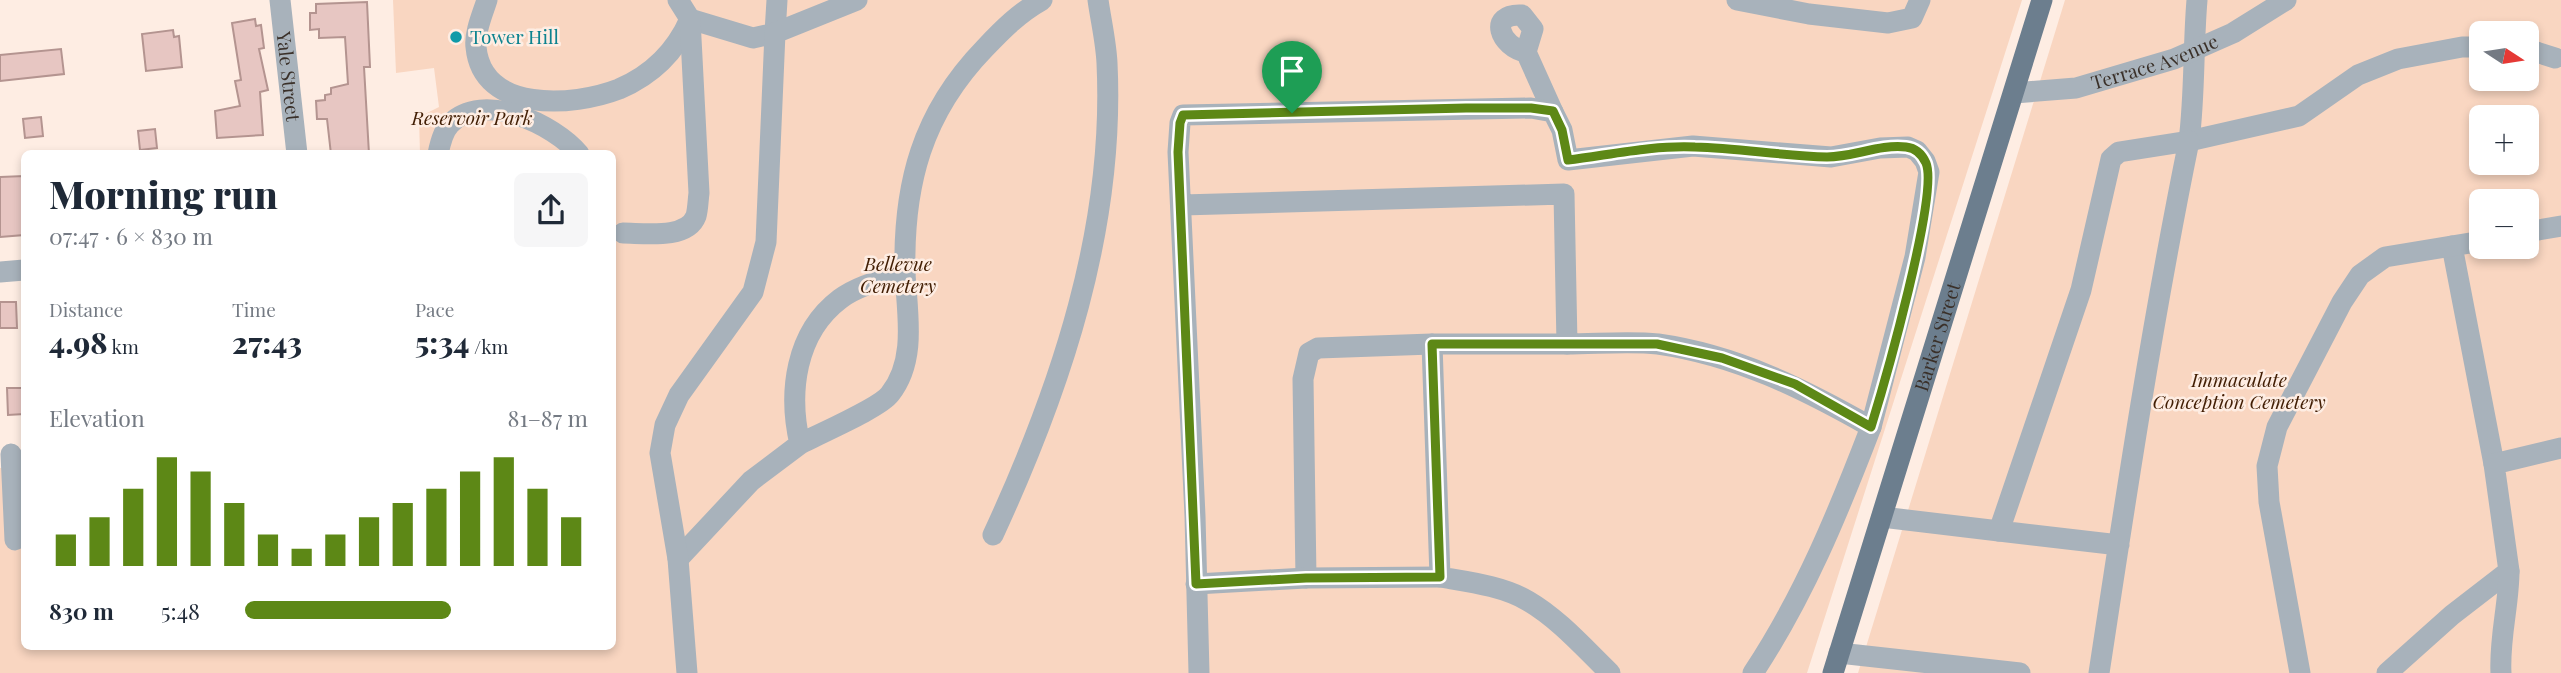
<!DOCTYPE html>
<html lang="en">
<head>
<meta charset="utf-8">
<style>
	:root { --surface:#fff; --page:#f6f6f7; --text:#1f2937; --muted:#747a83; --accent:#5d8816 }
	body { margin:0; font-family:"Playfair Display",serif; background:var(--page); color:var(--text); height:100vh; display:flex; flex-direction:column; font-size:26px; white-space:nowrap }
	* { box-sizing:border-box; margin:0 }
	p { font-size:23px; color:var(--muted) }
	.icon { flex:none; width:38px; height:38px; fill:none; stroke:currentColor; stroke-width:2; stroke-linecap:round; stroke-linejoin:round }
	.map { position:relative; flex:1; overflow:hidden }
	.details { position:absolute; left:21px; top:150px; width:595px; height:500px; display:flex; flex-direction:column; background:var(--surface); border-radius:10px; box-shadow:0 4px 10px #0003 }
	.details>* { flex:none }
	.needle { width:46px; rotate:102deg }
	.fabs { position:absolute; left:2469px; top:21px; display:grid; gap:14px }
	.fabs a { display:grid; place-items:center; width:70px; height:70px; border-radius:10px; background:var(--surface); box-shadow:0 4px 10px #0003; font-size:35px }
	.pin { position:absolute; display:grid; place-items:center; width:60px; height:60px; color:#fff; margin:-72px -30px; border-radius:50% 50% 50% 0; rotate:-45deg; box-shadow:0 0 7px #0007 }
	.pin .icon { rotate:45deg }
	.round { display:grid; place-items:center; flex:none; width:74px; height:74px; border-radius:10px; background:var(--page) }
	.overview { display:flex; align-items:center; justify-content:space-between; height:119px; padding:0 28px }
	h1 { font-size:38px; font-weight:800; line-height:52px }
	.metrics { display:grid; grid-template-columns:repeat(3,1fr); gap:10px; height:119px; padding:7px 28px }
	.metrics div { display:grid; align-content:center }
	.metrics b { font-size:30px; font-weight:800 }
	.metrics small { font-size:19px; font-weight:400 }
	.metrics p { font-size:19px }
	.chart { height:196px; padding:14px 28px }
	.chart p { display:flex; justify-content:space-between }
	.chart svg { width:100%; height:126px; margin-top:7px; stroke:var(--accent); stroke-width:6 }
	ul { padding:0 28px; list-style:none; font-size:23px }
	li { display:grid; grid-template-columns:112px 84px 1fr; align-items:center; height:52px }
	li i { height:18px; border-radius:9px; background:var(--accent) }
	.map>svg:first-child { display:block }
	.green { fill:#f9d6c1; fill-rule:evenodd }
	.building { fill:#e7c6c2; stroke:#b49490; stroke-width:2 }
	.lines { fill:none; stroke-linecap:round; stroke-linejoin:round }
	.minor { stroke:#a8b2bb; stroke-width:21 }
	.major { stroke:#6c7e8e; stroke-width:21 }
	.route-casing { stroke:#fff; stroke-width:14 }
	.route { stroke:#5d8816; stroke-width:9 }
	.culture-dot { fill:#0f9aa8; stroke:#feede3; stroke-width:2.5 }
	.labels { text-anchor:middle; stroke-width:5; stroke-linejoin:round; paint-order:stroke }
	.culture-label { font-size:19px; fill:#0d838f; stroke:#feede3; text-anchor:start }
	.street-label { font-size:19px; fill:#3a3029; stroke:#feede3 }
	.park-label { font-size:19px; font-style:italic; fill:#421e04; stroke:#feede3 }
</style>
</head>
<body>
<div class="map">
<svg width="2561" height="673" viewBox="0 0 2561 673">
	<rect width="100%" height="100%" fill="#feede3"/>
	<g class="green">
		<polygon points="393,0 2022,0 1807,673 0,673 0,468 24,466 24,648 612,648 612,154 420,154 419,117 439,107 434,68 396,73"/>
		<path d="M2065,0H2561V673H1858ZM2482,33H2527V79H2482ZM2482,117H2527V163H2482ZM2482,201H2527V247H2482Z"/>
	</g>
	<g class="building">
		<polygon points="367,2 370,67 364,67 369,154 331,154 327,119 317,119 316,101 325,100 325,95 331,94 331,88 348,84 345,37 319,38 319,29 310,30 310,13 316,13 316,4"/>
		<polygon points="255,19 256,26 261,25 264,48 259,49 268,90 260,92 263,135 217,138 215,111 240,106 235,81 241,80 232,23"/>
		<polygon points="173,30 174,37 179,36 182,67 146,71 142,34"/>
		<polygon points="61,49 64,74 0,81 0,55"/>
		<polygon points="41,117 43,136 25,138 23,119"/>
		<polygon points="155,129 157,148 140,150 138,131"/>
		<polygon points="24,176 24,235 0,237 0,177"/>
		<polygon points="0,302 16,302 17,328 0,328"/>
		<polygon points="7,388 24,388 24,414 8,415"/>
	</g>
	<g class="lines">
		<g class="minor">
			<path id="s1" d="M280,0L297,154"/>
			<path d="M487,0C483,13 474,33 476,47C482,113 573,107 619,89C652,75 676,51 690,19L753,38L775,33L777,0"/>
			<polyline points="1737,0 1809,14 1888,23 1912,18 1920,0"/>
			<path d="M2197,0C2193,47 2195,94 2189,141L2299,116L2358,75L2398,59L2462,47H2482"/>
			<polyline points="2527,49 2555,58"/>
			<path d="M1526,52C1500,47 1487,13 1522,15L1533,29L1526,52L1553,112"/>
			<path id="s2" d="M2014,93L2076,88L2174,59L2233,33L2286,0"/>
			<path d="M438,154C440,144 443,131 450,124C482,90 554,124 579,154"/>
			<path d="M1182,205L1564,194L1567,344C1597,344 1629,341 1658,344C1736,355 1804,389 1871,427L1915,257L1929,172L1925,161L1917,151L1908,147L1880,148L1831,157L1693,146L1568,160L1562,130L1553,112L1531,108L1183,115L1180,123L1178,152L1195,516L1199,673"/>
			<polyline points="2527,232 2561,226"/>
			<path d="M623,233C643,233 687,240 696,216C698,209 698,200 699,193L690,19L678,0"/>
			<polyline points="2452,246 2494,464"/>
			<polyline points="0,272 24,270"/>
			<path d="M905,273C903,184 922,113 985,48C1003,29 1019,13 1042,0"/>
			<polyline points="1432,344 1318,348 1309,353 1303,379 1306,578 1440,577"/>
			<path d="M1567,344H1432L1440,577C1469,582 1503,586 1528,601C1559,619 1585,649 1610,673"/>
			<polyline points="11,454 15,540"/>
			<polyline points="1882,517 1999,531"/>
			<path d="M993,535C1061,388 1115,228 1107,63C1106,42 1101,21 1098,0"/>
			<path d="M678,559L751,481L800,444C788,393 795,333 840,299C859,285 883,280 905,273C907,313 917,360 890,394C880,408 818,434 800,444"/>
			<polyline points="1196,584 1306,578"/>
			<polyline points="1839,653 2020,673"/>
			<polyline points="687,673 678,559 660,453 665,425 679,395 753,292 766,242 775,33 857,0"/>
			<path d="M1753,673C1804,596 1838,513 1871,427"/>
			<path d="M2099,673C2126,495 2153,317 2189,141L2119,152L2111,159L2081,290L1999,531L2119,545"/>
			<polyline points="2300,673 2269,502 2267,466 2277,427 2342,302 2360,275 2385,257 2482,241"/>
			<polyline points="2387,673 2452,615 2509,571 2494,464 2561,448"/>
			<path d="M2501,673C2499,638 2509,605 2509,571"/>
		</g>
		<path class="major" id="s3" d="M1833,673L2042,0"/>
	</g>
	<g class="lines">
		<defs>
			<path id="route" d="M1466,108H1531L1553,111L1562,130L1568,160C1609,155 1653,145 1695,147C1739,148 1783,156 1827,157C1854,157 1879,144 1906,147C1915,148 1922,154 1926,163C1939,194 1884,385 1871,427L1795,384L1722,358L1657,344H1432L1440,577L1306,578L1196,584L1178,152L1180,123L1183,115Z"/>
		</defs>
		<use href="#route" class="route-casing"/>
		<use href="#route" class="route"/>
	</g>
	<circle class="culture-dot" cx="456" cy="37" r="7"/>
	<g class="labels">
		<g class="culture-label">
			<text x="470" y="44">Tower Hill</text>
		</g>
		<g class="street-label">
			<text dy="7" stroke="none"><textPath href="#s2" startOffset="145">Terrace Avenue</textPath></text>
			<text dy="7" stroke="none"><textPath href="#s1" startOffset="77">Yale Street</textPath></text>
			<text dy="7" stroke="none"><textPath href="#s3" startOffset="352">Barker Street</textPath></text>
		</g>
		<g class="park-label">
			<text x="472" y="125">Reservoir Park</text>
			<text x="898" y="271">Bellevue<tspan x="898" dy="22">Cemetery</tspan></text>
			<text x="2239" y="387">Immaculate<tspan x="2239" dy="22">Conception Cemetery</tspan></text>
		</g>
	</g>
</svg>
<div class="fabs">
<a><svg class="needle" viewBox="-14 -14 28 28"><path d="M0-13l5 13h-10z" fill="#e53935"/><path d="M0 13l5-13h-10z" fill="#747a83"/></svg></a>
<a>+</a>
<a>−</a>
</div>
<div class="pin" style="left:1292px;top:113px;background:#1e9e55"><svg class="icon" aria-label="arrive" viewBox="0 0 24 24"><path d="M6 21V4h12l-3 4 3 4H6"/></svg></div>
<section class="details">
<div class="overview"><div><h1>Morning run</h1><p>07:47 · 6 × 830 m</p></div><a class="round"><svg class="icon" aria-label="share" viewBox="0 0 24 24"><path d="M12 15V3M7 8l5-5 5 5M5 13v7h14v-7"/></svg></a></div>
<div class="metrics">
<div><p>Distance</p><b>4.98<small> km</small></b></div>
<div><p>Time</p><b>27:43</b></div>
<div><p>Pace</p><b>5:34<small> /km</small></b></div>
</div>
<div class="chart"><p><span>Elevation</span>81–87 m</p>
<svg viewBox="0 0 160 44" preserveAspectRatio="none"><path d="M5 44V33M15 44V27M25 44V17M35 44V6M45 44V11M55 44V22M65 44V33M75 44V38M85 44V33M95 44V27M105 44V22M115 44V17M125 44V11M135 44V6M145 44V17M155 44V27"/></svg>
</div>
<ul>
<li><b>830 m</b>5:48<i style="width:60%"></i></li>
</ul>
</section>
</div>
</body>
</html>
